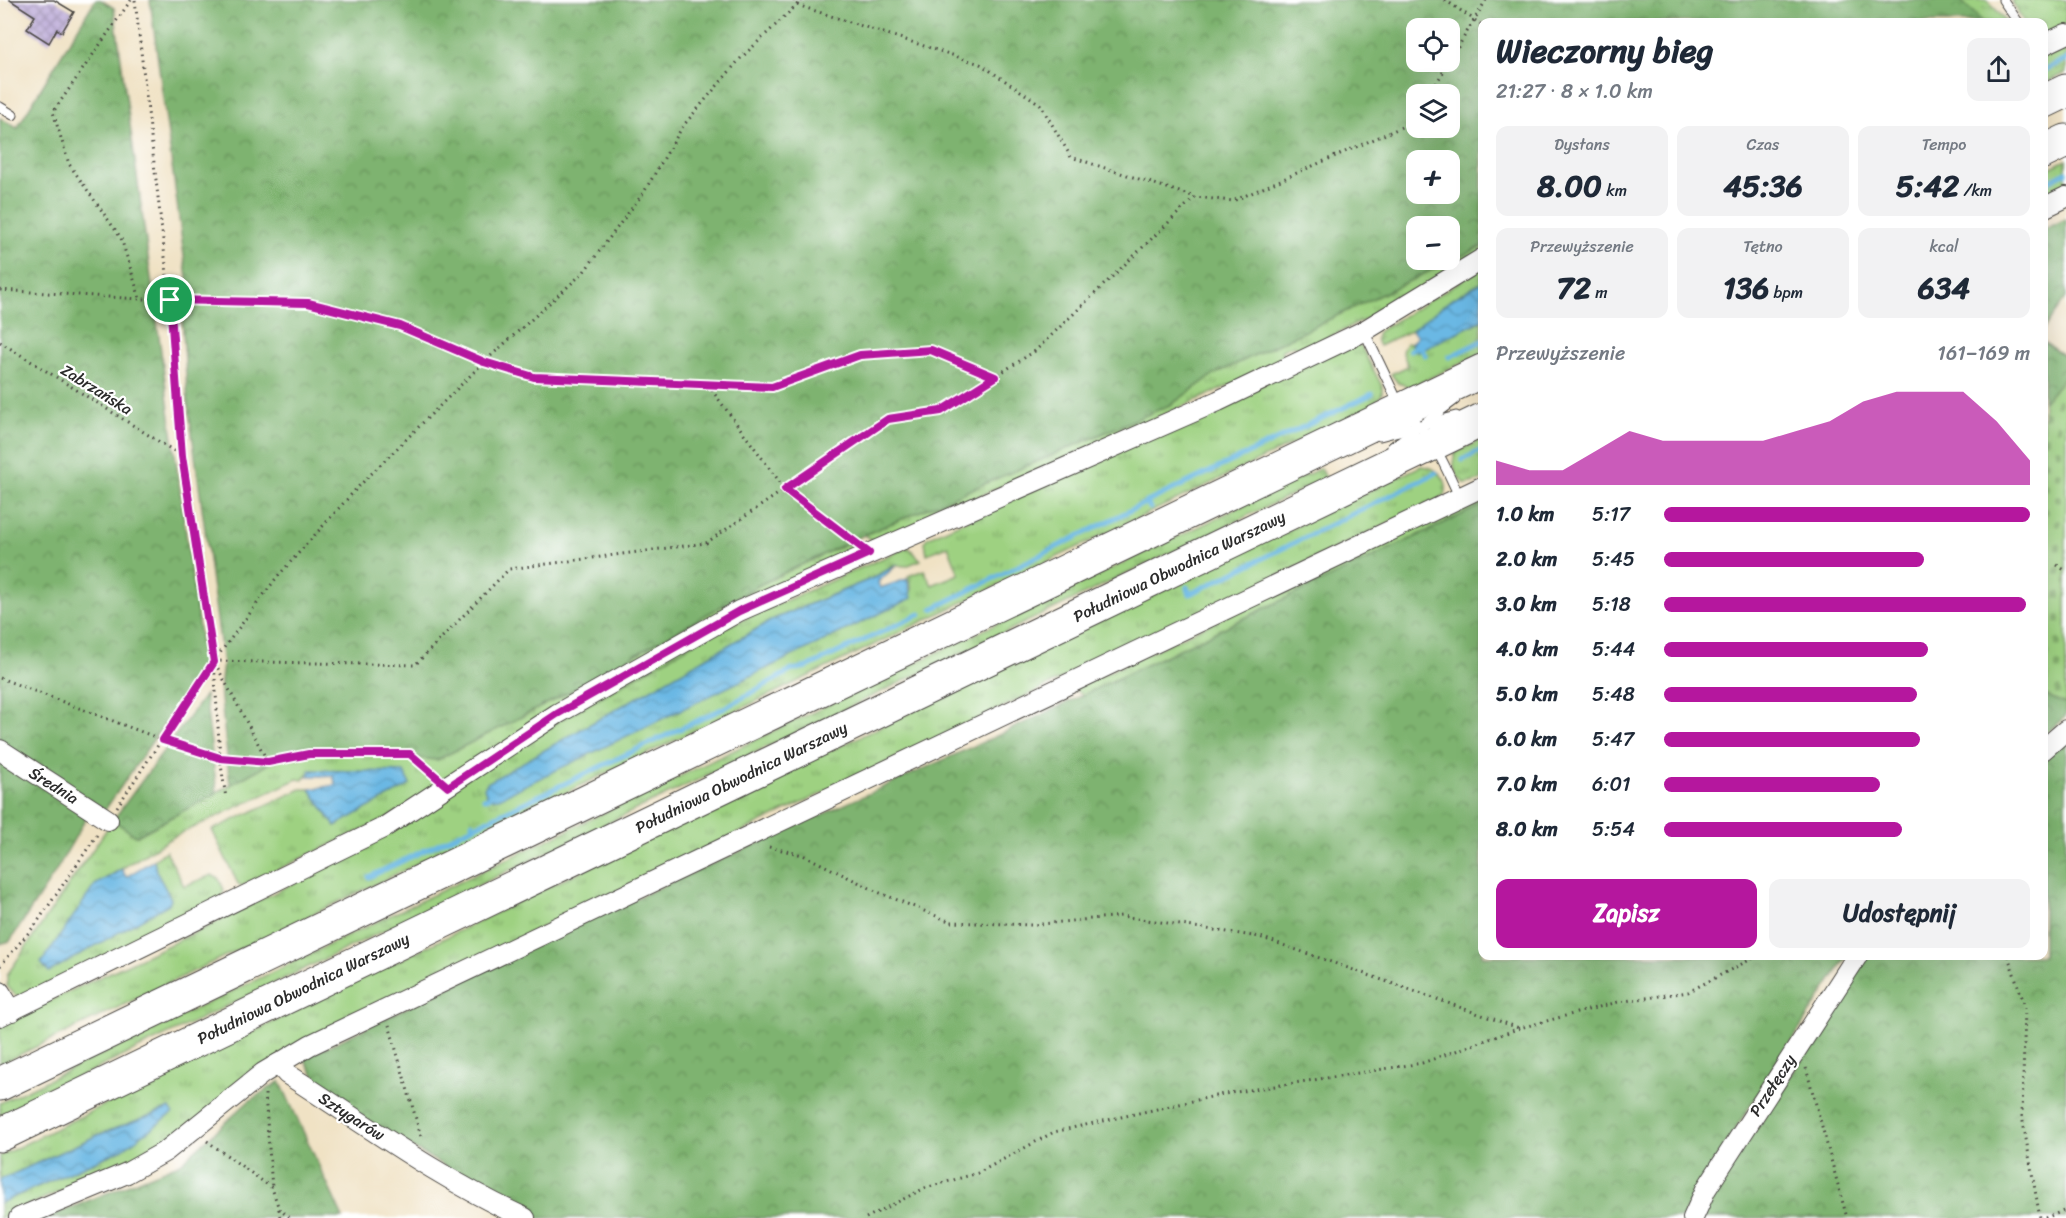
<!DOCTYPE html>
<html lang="pl">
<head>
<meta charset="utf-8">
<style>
	:root { --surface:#fff; --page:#f2f2f3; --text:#1f2937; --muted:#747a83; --accent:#b5179e }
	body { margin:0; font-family:Sriracha,sans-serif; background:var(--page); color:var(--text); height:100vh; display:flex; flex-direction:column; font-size:22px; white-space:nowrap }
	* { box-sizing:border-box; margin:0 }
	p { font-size:20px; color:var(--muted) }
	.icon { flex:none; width:33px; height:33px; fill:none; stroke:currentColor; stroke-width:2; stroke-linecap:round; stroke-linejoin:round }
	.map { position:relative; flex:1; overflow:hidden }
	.details { position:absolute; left:1478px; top:18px; width:570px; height:942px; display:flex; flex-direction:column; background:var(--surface); border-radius:12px; box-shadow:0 6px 24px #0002 }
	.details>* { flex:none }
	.buttons { position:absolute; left:1406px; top:18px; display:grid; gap:12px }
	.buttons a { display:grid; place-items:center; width:54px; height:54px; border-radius:12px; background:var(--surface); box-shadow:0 6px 24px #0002; font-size:30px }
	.pin { position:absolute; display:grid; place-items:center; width:51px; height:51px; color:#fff; margin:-26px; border:3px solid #fff; border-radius:50%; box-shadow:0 2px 6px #0007 }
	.round { display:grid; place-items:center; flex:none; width:63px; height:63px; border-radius:12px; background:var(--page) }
	.head { display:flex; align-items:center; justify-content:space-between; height:102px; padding:0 18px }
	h1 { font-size:33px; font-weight:800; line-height:45px }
	.metrics { display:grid; grid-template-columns:repeat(3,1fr); gap:9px; height:102px; padding:6px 18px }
	.metrics div { display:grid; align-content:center; border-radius:12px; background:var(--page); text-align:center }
	.metrics b { font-size:30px; font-weight:800 }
	.metrics small { font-size:16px; font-weight:400 }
	.metrics p { font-size:16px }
	.chart { height:168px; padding:12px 18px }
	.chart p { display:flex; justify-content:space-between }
	.chart svg { width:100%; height:108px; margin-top:6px; fill:var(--accent); opacity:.7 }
	.cta { display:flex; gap:12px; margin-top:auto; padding:12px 18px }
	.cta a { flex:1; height:69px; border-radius:12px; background:var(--accent); color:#fff; font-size:24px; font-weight:800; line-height:69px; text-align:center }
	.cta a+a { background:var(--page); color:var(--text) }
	ul { padding:0 18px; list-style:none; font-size:20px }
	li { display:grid; grid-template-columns:96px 72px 1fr; align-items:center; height:45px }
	li i { height:15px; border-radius:8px; background:var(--accent) }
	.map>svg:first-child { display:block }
	.grass { fill:url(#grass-tufts); stroke:#647e56; stroke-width:1.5 }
	.forest { fill:url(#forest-crowns); stroke:#546f4d; stroke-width:1.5; fill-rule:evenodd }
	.cemetery { fill:url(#cemetery-stones); stroke:#647e56; stroke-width:1.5 }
	.water { fill:url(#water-waves); stroke:#4a7288; stroke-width:1.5 }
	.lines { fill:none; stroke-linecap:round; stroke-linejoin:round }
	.stream { stroke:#6ab8e4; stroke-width:5 }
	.building { fill:url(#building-cross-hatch) }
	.lane-casing { stroke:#494642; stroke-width:11 }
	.street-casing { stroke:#494642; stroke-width:22 }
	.highway-casing { stroke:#494642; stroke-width:35 }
	.path { stroke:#494642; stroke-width:3; stroke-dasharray:1.5 4.5; stroke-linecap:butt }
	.lane { stroke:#fff; stroke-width:9 }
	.street { stroke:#fff; stroke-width:20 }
	.highway { stroke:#fff; stroke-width:33 }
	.route-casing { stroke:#fff; stroke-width:12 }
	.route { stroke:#b5179e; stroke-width:8 }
	.labels { text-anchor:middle; stroke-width:4.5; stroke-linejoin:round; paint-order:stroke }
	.street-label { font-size:16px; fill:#2b2b2b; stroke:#fff }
</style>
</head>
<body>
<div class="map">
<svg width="2066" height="1218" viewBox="0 0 2066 1218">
	<defs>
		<pattern id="grass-tufts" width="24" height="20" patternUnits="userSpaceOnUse" patternTransform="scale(1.5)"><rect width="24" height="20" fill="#9ed181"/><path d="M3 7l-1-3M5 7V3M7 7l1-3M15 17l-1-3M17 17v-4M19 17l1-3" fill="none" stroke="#81aa6a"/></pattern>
		<pattern id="forest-crowns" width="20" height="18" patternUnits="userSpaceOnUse" patternTransform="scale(1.5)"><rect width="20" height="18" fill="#7eb36f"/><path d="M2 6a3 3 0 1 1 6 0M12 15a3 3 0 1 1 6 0" fill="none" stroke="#67925b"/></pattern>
		<pattern id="cemetery-stones" width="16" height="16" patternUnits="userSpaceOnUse" patternTransform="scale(1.5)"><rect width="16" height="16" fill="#9ed181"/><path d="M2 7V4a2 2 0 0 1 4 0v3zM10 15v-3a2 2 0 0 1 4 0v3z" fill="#81aa6a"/></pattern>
		<pattern id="water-waves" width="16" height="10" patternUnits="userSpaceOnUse" patternTransform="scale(1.5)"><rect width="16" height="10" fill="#6ab8e4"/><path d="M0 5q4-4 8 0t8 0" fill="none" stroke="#5796b9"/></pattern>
		<pattern id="building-cross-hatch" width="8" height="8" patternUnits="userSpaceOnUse" patternTransform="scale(1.5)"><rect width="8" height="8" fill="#beadd9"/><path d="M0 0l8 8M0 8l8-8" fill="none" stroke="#9b8db0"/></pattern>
	</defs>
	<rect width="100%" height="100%" fill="#fff"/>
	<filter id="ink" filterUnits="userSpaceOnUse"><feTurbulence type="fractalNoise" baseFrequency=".0167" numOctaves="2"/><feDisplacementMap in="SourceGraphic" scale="12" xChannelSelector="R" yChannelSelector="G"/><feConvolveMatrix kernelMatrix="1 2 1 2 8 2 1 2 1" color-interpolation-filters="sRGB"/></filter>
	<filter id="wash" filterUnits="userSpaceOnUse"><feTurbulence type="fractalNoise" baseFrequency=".008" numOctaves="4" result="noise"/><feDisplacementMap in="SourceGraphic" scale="24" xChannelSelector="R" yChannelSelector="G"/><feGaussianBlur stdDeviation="1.35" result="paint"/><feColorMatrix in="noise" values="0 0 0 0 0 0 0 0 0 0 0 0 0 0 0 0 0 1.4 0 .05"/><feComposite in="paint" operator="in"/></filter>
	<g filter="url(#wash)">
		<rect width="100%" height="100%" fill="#f0e2c4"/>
		<g class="grass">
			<polygon points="1960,0 1988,0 2006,22 1983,22"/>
			<polygon points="2011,0 2066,0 2066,28 2043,37 2043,22 2024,22"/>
			<polygon points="2066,41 2066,73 2043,84 2043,52"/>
			<polygon points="2066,160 2066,191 2043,201 2043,171"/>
			<polygon points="1482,246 1482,252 1401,302 1301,351 1294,345 1282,350 1283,362 875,542 864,535 1172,404 1213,375"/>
			<path d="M1482,268V282L1452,299L1412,330L1379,346C1375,341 1376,335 1379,331Z"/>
			<polygon points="1482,320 1482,353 1411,387 1398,383 1391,374 1408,366 1402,351 1406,343 1411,344 1417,352"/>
			<polygon points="1352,343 1361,346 1382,386 1382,394 1374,405 0,1064 0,1024 205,928 351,854 507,751 710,634 908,547 921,560 906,566 893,565 873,578 774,619 484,788 912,590 908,576 924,570 932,585 959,574 948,546 927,554 925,542 927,538"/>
			<path d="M1482,439V480L1466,484C1455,478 1452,465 1455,453Z"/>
			<path d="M1421,466C1437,467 1450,479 1445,496L343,1022L148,1152L0,1218V1203L123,1149L170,1108L98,1135L0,1180V1156L567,878Z"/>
			<polygon points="1321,468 1326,478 0,1115 0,1103"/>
			<polygon points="1482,494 1482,505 1083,695 1073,689"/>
			<polygon points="847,543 855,551 380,822 242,886 238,884 212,830 301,789 310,789 335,826 409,785 310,770 303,780 297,779 173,837 95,885 89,896 171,899 156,871 154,860 166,851 184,886 212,875 219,879 224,890 221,899 22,997 16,996 7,986 7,975 113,820 137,836 301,746 437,760 556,699 761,584"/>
		</g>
		<g class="forest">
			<polygon points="95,0 101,0 114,8 203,658 203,673 191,685 105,810 0,744 0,118 17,128"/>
			<path d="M150,0H1960L1983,22H1482V246L1213,375L1172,404L864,535L761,584L556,699L437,760L301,746L230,785L220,689L223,664L188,404L182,318L192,316ZM1449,28V62H1416V28ZM1449,94V128H1416V94ZM1416,160H1449V194H1416ZM1449,226V260H1416V226Z"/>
			<polygon points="2066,219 2066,298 2043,330 2043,230"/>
			<polygon points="2043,342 2066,357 2066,375 2043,403"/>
			<polygon points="1482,505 1482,956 1847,956 1692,1196 1683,1218 535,1218 392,1136 325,1094 304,1058 581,923 1001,734"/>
			<polygon points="2043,694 2066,704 2066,716 2043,736"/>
			<polygon points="205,695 217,793 136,836 113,820"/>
			<polygon points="2066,738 2066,1218 1701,1218 1706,1206 1868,956 2043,956 2043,759"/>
			<polygon points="0,757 89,813 54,874 10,941 0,944"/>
			<polygon points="280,1081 343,1218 46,1218 181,1163 249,1101"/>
		</g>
		<polygon class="cemetery" points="2066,375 2066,704 2043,694 2043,403"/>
		<g class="water">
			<polygon points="1482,282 1482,320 1417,352 1411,344 1417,337 1412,330 1452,299"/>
			<polygon points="898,564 878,582 880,588 907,579 912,598 499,798 488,799 484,788 487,783 774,619 873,578"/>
			<polygon points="310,770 404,772 410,785 335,826 310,789 336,785 333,776 308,776"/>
			<polygon points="154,860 156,871 171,899 169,904 49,972 41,963 95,885 122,869 126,877"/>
			<polygon points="170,1108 173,1113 123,1149 0,1203 0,1180 98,1135"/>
		</g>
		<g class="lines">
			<g class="stream">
				<polyline points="2043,71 2066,59"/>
				<polyline points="2043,184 2066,172"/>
				<polyline points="1422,349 1425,355"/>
				<polyline points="1410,350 1414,348"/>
				<polyline points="1449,357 1482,341"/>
				<polyline points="1462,460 1482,450"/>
				<polyline points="1147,502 1372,394"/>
				<polyline points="1187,587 1190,594 1436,473"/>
				<polyline points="932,609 1147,502 1150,508"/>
				<polyline points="484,799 488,798"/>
				<polyline points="473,827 724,708 792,670 807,667 920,614"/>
				<polyline points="369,877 473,827 472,823"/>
			</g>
		</g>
		<g id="blocks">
			<polygon class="building" points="10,0 54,0 74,12 62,32 57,29 49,43 27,29 35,16"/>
		</g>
	</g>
	<g filter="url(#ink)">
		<use href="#blocks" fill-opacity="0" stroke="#494642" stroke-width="1.5"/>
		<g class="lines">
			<defs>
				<g id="lane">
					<polyline points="2003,0 2018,22"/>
					<polyline points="0,107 13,115"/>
					<polyline points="1364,331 1399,404"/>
					<path d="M1407,415C1434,436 1445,467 1460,498"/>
					<polyline points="1380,436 1456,416"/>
					<polyline points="1392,447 1455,400"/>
				</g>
				<g id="street">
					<polyline points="2043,45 2066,34"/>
					<polyline points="2043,208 2066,197"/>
					<polyline points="0,750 108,820"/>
					<polyline points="2043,750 2066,730"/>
					<polyline points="0,992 12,1011"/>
					<polyline points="0,1016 383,828 557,714 739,611 1218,401 1364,331 1482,259"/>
					<path d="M278,1064L287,1074C365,1124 441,1180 525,1218"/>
					<polyline points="19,1218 127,1173 166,1151 263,1073 310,1045 1482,487"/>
					<polyline points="1693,1218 1706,1189 1857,956"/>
				</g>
				<g id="highway">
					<polyline points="2043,102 2066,91"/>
					<polyline points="2043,152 2066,141"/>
					<polyline points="0,1084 1482,371"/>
					<polyline points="0,1135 1482,420"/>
				</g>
			</defs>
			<use href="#lane" class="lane-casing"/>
			<use href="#street" class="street-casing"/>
			<use href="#highway" class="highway-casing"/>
			<g class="path">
				<polyline points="131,0 53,112 69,164 121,238 140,299"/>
				<polyline points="135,0 170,300 182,456 214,661 220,758 226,798"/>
				<polyline points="794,0 797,5 980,64 1040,104 1071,157 1195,197"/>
				<polyline points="1445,0 1482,25"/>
				<polyline points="1430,94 1486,0"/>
				<polyline points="0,290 140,299 308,303 400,326 484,362 534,377 772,387 860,355 931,350 995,377"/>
				<polyline points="0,342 182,456"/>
				<polyline points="708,385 785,489 853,541"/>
				<polyline points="2057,565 2066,571"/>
				<polyline points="214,661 415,665 509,569 706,543 888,419 941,411 1035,351 1195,197 1233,201 1413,122 1416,118"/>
				<polyline points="215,663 268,762"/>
				<polyline points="0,678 163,740 220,758 268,762 309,754 410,754 435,775"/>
				<polyline points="117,807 214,661 277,577 358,487 484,362 583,273 644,192 683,126 740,59 802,0"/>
				<polyline points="769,847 803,855 878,892 951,922 1032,925 1121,916 1260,937 1519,1028"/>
				<polyline points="2008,956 2025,1006 2022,1116 2040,1218"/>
				<polyline points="0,966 36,924 97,835"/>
				<polyline points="389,1025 422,1140"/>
				<polyline points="1806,1068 1847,1218"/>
				<polyline points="265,1094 272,1188"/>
				<polyline points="207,1141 272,1188 279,1209 290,1218"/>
				<polyline points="279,1209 280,1218"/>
				<polyline points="866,1218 925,1188 978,1173 1054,1132 1224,1094 1422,1063 1520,1028 1618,1002 1688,992 1757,956"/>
				<polyline points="2045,1218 2066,1210"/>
			</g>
			<use href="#lane" class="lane"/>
			<use href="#street" class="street"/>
			<use href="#highway" class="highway"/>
		</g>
	</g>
	<g class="lines" filter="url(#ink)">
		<defs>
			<polygon id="route" points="170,300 308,303 400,326 484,362 534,377 772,387 860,355 931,350 995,377 941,411 888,419 785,489 869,553 739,611 557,714 448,787 410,754 309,754 268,762 220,758 163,740 214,662 182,456"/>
		</defs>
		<use href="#route" class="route-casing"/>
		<use href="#route" class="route"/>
	</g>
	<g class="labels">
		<g class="street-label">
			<text transform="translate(97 389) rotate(32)" y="6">Zabrzańska</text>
			<text transform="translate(1179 566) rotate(-26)" y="6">Południowa Obwodnica Warszawy</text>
			<text transform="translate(741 777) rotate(-26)" y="6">Południowa Obwodnica Warszawy</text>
			<text transform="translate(54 785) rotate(32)" y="6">Średnia</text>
			<text transform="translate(303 988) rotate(-26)" y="6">Południowa Obwodnica Warszawy</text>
			<text transform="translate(1772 1085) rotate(-57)" y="6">Przełęczy</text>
			<text transform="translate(352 1116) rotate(33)" y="6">Sztygarów</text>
		</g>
	</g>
</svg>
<div class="buttons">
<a><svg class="icon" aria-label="locate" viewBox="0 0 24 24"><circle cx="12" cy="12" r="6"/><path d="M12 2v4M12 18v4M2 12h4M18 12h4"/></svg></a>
<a><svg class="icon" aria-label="layers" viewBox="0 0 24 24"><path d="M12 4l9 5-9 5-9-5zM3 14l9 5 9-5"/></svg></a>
<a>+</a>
<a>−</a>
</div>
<div class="pin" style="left:170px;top:300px;background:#1e9e55"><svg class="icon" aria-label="arrive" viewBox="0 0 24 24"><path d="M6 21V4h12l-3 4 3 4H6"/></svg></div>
<section class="details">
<div class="head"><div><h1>Wieczorny bieg</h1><p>21:27 · 8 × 1.0 km</p></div><a class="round"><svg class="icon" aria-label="share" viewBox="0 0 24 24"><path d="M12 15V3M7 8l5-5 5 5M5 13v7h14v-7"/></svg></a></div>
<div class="metrics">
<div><p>Dystans</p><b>8.00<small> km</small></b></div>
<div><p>Czas</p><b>45:36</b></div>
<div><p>Tempo</p><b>5:42<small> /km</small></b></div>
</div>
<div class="metrics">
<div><p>Przewyższenie</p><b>72<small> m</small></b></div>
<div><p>Tętno</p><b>136<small> bpm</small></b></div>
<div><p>kcal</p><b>634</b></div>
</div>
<div class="chart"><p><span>Przewyższenie</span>161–169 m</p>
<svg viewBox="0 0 160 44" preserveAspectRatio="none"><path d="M0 44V34L10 38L20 38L30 30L40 22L50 26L60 26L70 26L80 26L90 22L100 18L110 10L120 6L130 6L140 6L150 18L160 34V44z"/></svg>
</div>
<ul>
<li><b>1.0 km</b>5:17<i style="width:100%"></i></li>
<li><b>2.0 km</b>5:45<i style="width:71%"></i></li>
<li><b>3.0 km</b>5:18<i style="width:99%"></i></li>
<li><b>4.0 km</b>5:44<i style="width:72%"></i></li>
<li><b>5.0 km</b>5:48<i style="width:69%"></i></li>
<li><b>6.0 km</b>5:47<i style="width:70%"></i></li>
<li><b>7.0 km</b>6:01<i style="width:59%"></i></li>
<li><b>8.0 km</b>5:54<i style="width:65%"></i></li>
</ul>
<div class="cta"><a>Zapisz</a><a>Udostępnij</a></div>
</section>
</div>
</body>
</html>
